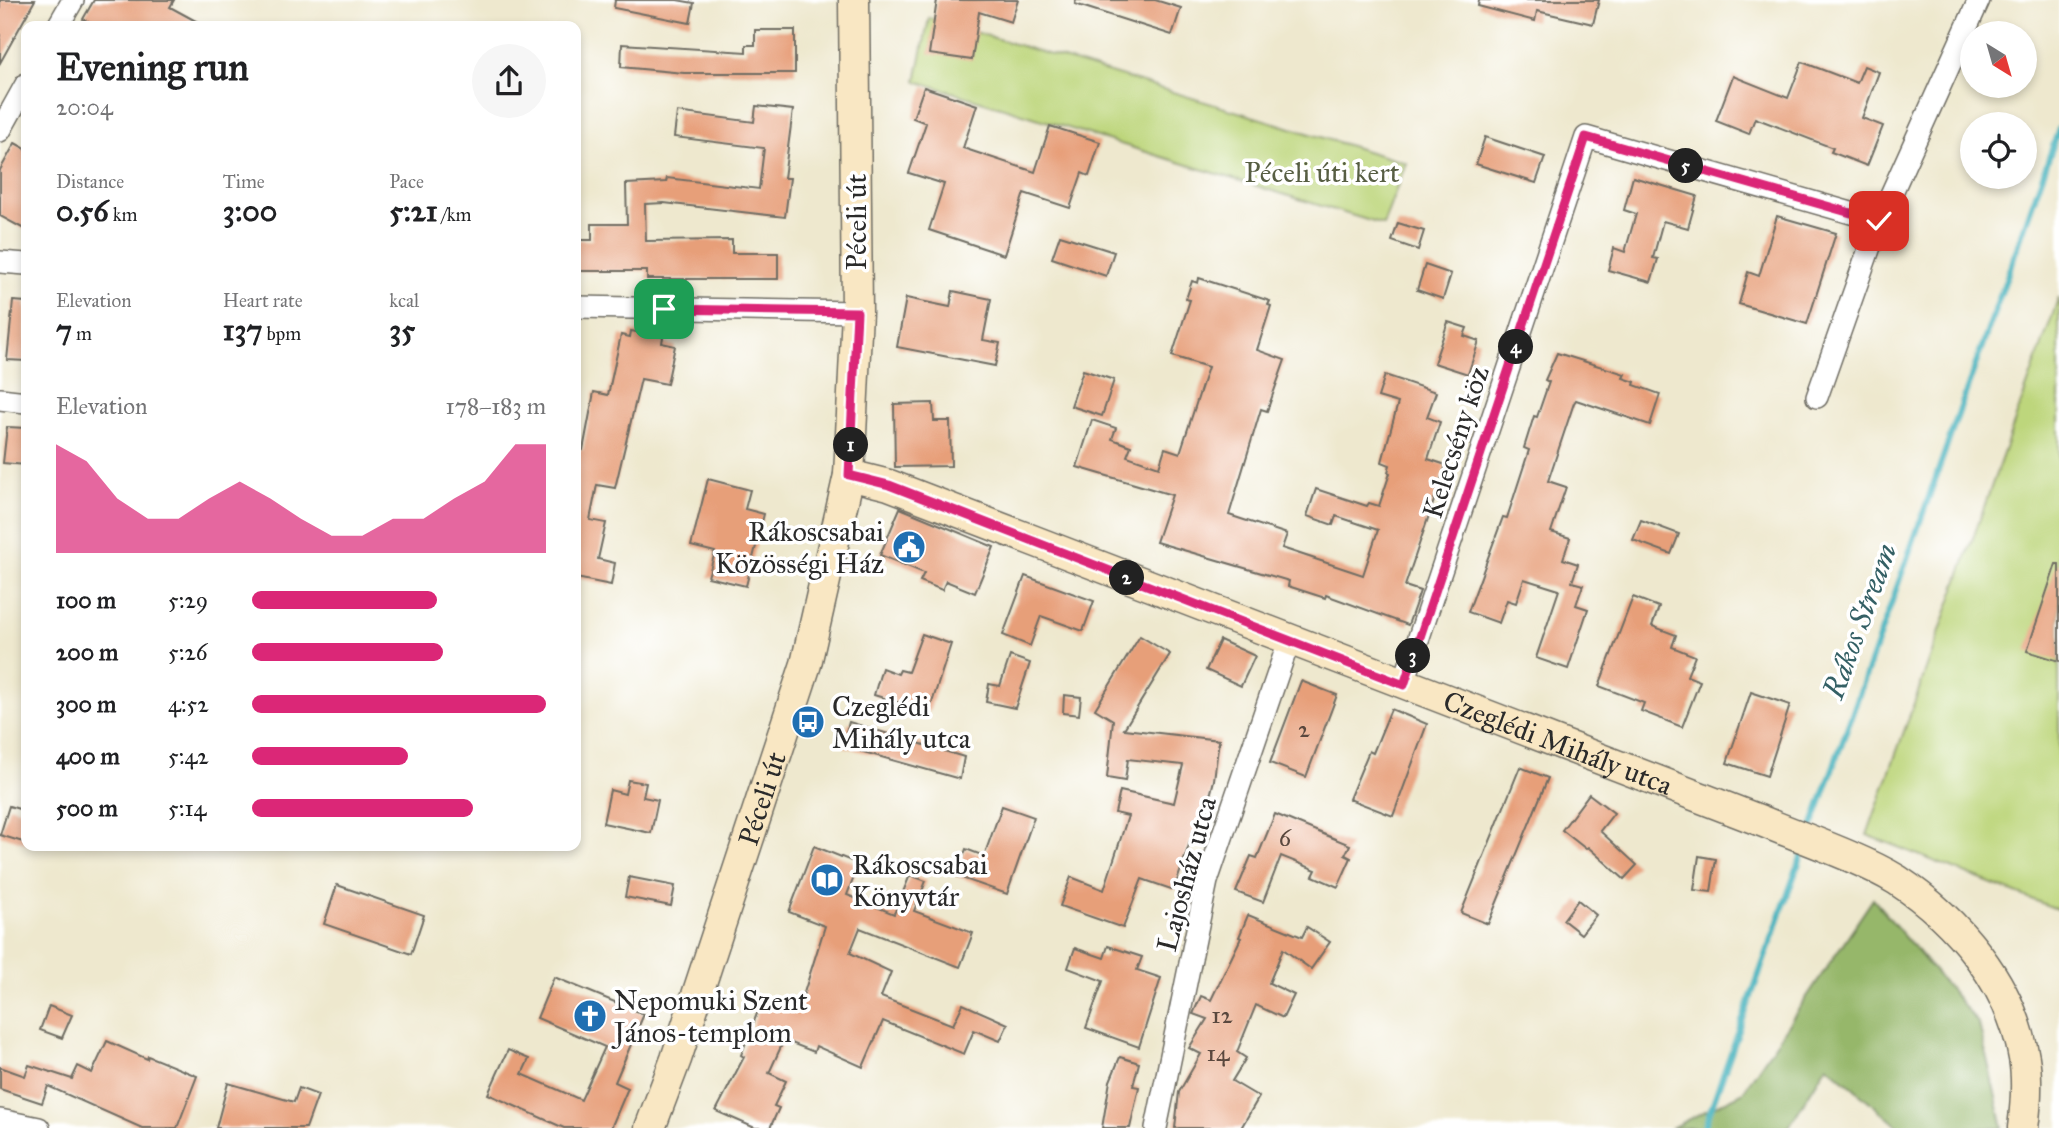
<!DOCTYPE html>
<html lang="en">
<head>
<meta charset="utf-8">
<style>
	:root { --surface:#fff; --page:#f6f6f6; --text:#202124; --muted:#757577; --accent:#db2777 }
	body { margin:0; font-family:"IM FELL Great Primer",serif; background:var(--page); color:var(--text); height:100vh; display:flex; flex-direction:column; font-size:26px; white-space:nowrap }
	* { box-sizing:border-box; margin:0 }
	p { font-size:23px; color:var(--muted) }
	.icon { flex:none; width:38px; height:38px; fill:none; stroke:currentColor; stroke-width:2; stroke-linecap:round; stroke-linejoin:round }
	.map { position:relative; flex:1; overflow:hidden }
	.sheet { position:absolute; left:21px; top:21px; width:560px; height:830px; display:flex; flex-direction:column; background:var(--surface); border-radius:14px; box-shadow:0 4px 10px #0003 }
	.sheet>* { flex:none }
	.needle { width:46px; rotate:143deg }
	.fabs { position:absolute; left:1960px; top:21px; display:grid; gap:14px }
	.fabs a { display:grid; place-items:center; width:77px; height:77px; border-radius:50%; background:var(--surface); box-shadow:0 4px 10px #0003; font-size:35px }
	.pin { position:absolute; display:grid; place-items:center; width:60px; height:60px; color:#fff; margin:-30px; border-radius:14px; box-shadow:0 4px 10px #0006 }
	.km { position:absolute; width:35px; height:35px; margin:-18px; border-radius:50%; background:#222; color:#fff; font-size:19px; line-height:35px; text-align:center }
	.round { display:grid; place-items:center; flex:none; width:74px; height:74px; border-radius:37px; background:var(--page) }
	.summary { display:flex; align-items:center; justify-content:space-between; height:119px; padding:0 35px }
	h1 { font-size:38px; font-weight:700; line-height:52px }
	.figures { display:grid; grid-template-columns:repeat(3,1fr); gap:10px; height:119px; padding:7px 35px }
	.figures div { display:grid; align-content:center }
	.figures b { font-size:30px; font-weight:700 }
	.figures small { font-size:19px; font-weight:400 }
	.figures p { font-size:19px }
	.chart { height:196px; padding:14px 35px }
	.chart p { display:flex; justify-content:space-between }
	.chart svg { width:100%; height:126px; margin-top:7px; fill:var(--accent); opacity:.7 }
	ul { padding:0 35px; list-style:none; font-size:23px }
	li { display:grid; grid-template-columns:112px 84px 1fr; align-items:center; height:52px }
	li i { height:18px; border-radius:9px; background:var(--accent) }
	.map>svg:first-child { display:block }
	.green { fill:#bdd67b; stroke:#748053; stroke-width:2 }
	.forest { fill:#96b76b; stroke:#60714b; stroke-width:2 }
	.lines { fill:none; stroke-linecap:round; stroke-linejoin:round }
	.stream { stroke:#41b0bb; stroke-width:6 }
	.building { fill:#e79f79 }
	.minor-casing { stroke:#6f6d64; stroke-width:24 }
	.secondary-casing { stroke:#6f6d64; stroke-width:33 }
	.minor { stroke:#fff; stroke-width:21 }
	.secondary { stroke:#f9e7c3; stroke-width:30 }
	.route-casing { stroke:#fff; stroke-width:14 }
	.route { stroke:#db2777; stroke-width:9 }
	.labels { text-anchor:middle; stroke-width:7; stroke-linejoin:round; paint-order:stroke }
	.number-label { font-size:24px; fill:#5a483e }
	.park-label { font-size:28px; fill:#575e43; stroke:#fff }
	.street-label { font-size:28px; fill:#2b2b2b; stroke:#fff }
	.poi-label { font-size:28px; fill:#2b2b2b; stroke:#fff; text-anchor:start }
	.water-label { font-size:30px; font-style:italic; fill:#346065; stroke:#fff }
</style>
</head>
<body>
<div class="map">
<svg width="2059" height="1128" viewBox="0 0 2059 1128">
	<rect width="100%" height="100%" fill="#fff"/>
	<filter id="ink" filterUnits="userSpaceOnUse"><feTurbulence type="fractalNoise" baseFrequency=".0143" numOctaves="2"/><feDisplacementMap in="SourceGraphic" scale="14" xChannelSelector="R" yChannelSelector="G"/><feConvolveMatrix kernelMatrix="1 2 1 2 8 2 1 2 1" color-interpolation-filters="sRGB"/></filter>
	<filter id="wash" filterUnits="userSpaceOnUse"><feTurbulence type="fractalNoise" baseFrequency=".00686" numOctaves="4" result="noise"/><feDisplacementMap in="SourceGraphic" scale="28" xChannelSelector="R" yChannelSelector="G"/><feGaussianBlur stdDeviation="1.57" result="paint"/><feColorMatrix in="noise" values="0 0 0 0 0 0 0 0 0 0 0 0 0 0 0 0 0 1.4 0 .05"/><feComposite in="paint" operator="in"/></filter>
	<g filter="url(#wash)">
		<rect width="100%" height="100%" fill="#eee8ce"/>
		<g class="green">
			<polygon points="929,18 1406,163 1383,225 916,81"/>
			<polygon points="2059,297 2059,910 1867,835"/>
		</g>
		<polygon class="forest" points="1873,899 1979,1024 2003,1128 1900,1128 1827,1065 1788,1128 1671,1128 1742,1093"/>
		<g class="lines">
			<g class="stream">
				<polyline points="1810,833 2059,129"/>
				<polyline points="1704,1128 1805,846"/>
			</g>
		</g>
		<g id="blocks">
			<g class="building">
				<polygon points="0,0 35,0 0,63"/>
				<polygon points="94,0 174,0 170,7 205,26 96,26 83,19"/>
				<polygon points="615,0 677,0 694,3 690,23 614,8"/>
				<polygon points="937,0 1018,0 1011,22 979,12 972,60 929,54"/>
				<polygon points="1076,0 1155,0 1181,8 1172,35 1075,4"/>
				<polygon points="1479,0 1599,0 1593,24 1537,11 1535,21 1478,6"/>
				<polygon points="755,30 795,30 795,73 684,73 621,67 622,44 746,52 746,45 755,45"/>
				<polygon points="1802,62 1857,83 1864,66 1879,72 1862,118 1883,126 1867,166 1831,152 1833,148 1755,118 1749,134 1716,121 1733,76 1788,98"/>
				<polygon points="924,87 977,105 963,148 1035,172 1050,126 1100,142 1089,176 1082,173 1070,208 1024,193 1004,255 929,230 944,184 909,173 926,123 913,118"/>
				<polygon points="756,106 793,110 784,178 790,178 785,217 664,203 645,204 646,241 732,240 732,253 778,253 778,279 647,279 647,271 576,271 576,240 592,240 592,224 627,224 626,184 666,182 667,178 759,189 764,148 674,137 677,112 754,122"/>
				<polygon points="1485,137 1545,157 1536,183 1476,164"/>
				<polygon points="15,143 26,149 26,230 0,216 0,170"/>
				<polygon points="1633,177 1697,196 1688,228 1663,221 1653,258 1658,259 1651,282 1608,270 1614,248 1625,252 1636,214 1624,210"/>
				<polygon points="1777,216 1836,233 1807,324 1739,304 1748,272 1759,276"/>
				<polygon points="1398,223 1424,231 1418,250 1392,241"/>
				<polygon points="1060,235 1114,252 1106,276 1052,258"/>
				<polygon points="1425,265 1451,274 1443,299 1417,290"/>
				<polygon points="1199,278 1270,301 1268,305 1271,306 1257,350 1285,360 1267,411 1261,409 1229,515 1287,534 1282,548 1363,575 1378,530 1336,516 1333,525 1307,516 1316,489 1367,506 1369,503 1379,506 1390,473 1388,472 1390,465 1382,462 1398,403 1378,397 1385,375 1436,392 1427,417 1440,422 1428,459 1446,465 1405,586 1420,591 1408,625 1326,595 1325,598 1288,586 1289,581 1156,542 1172,495 1077,467 1092,420 1116,428 1112,439 1131,446 1127,456 1159,467 1165,448 1180,453 1208,367 1172,356 1190,300 1186,299 1192,281 1198,283"/>
				<polygon points="953,291 991,299 983,340 1000,343 995,366 897,347 906,298 950,307"/>
				<polygon points="13,301 26,302 26,361 7,360"/>
				<polygon points="1448,322 1467,328 1464,336 1479,341 1468,374 1434,363"/>
				<polygon points="631,331 663,337 662,343 675,346 667,384 641,379 615,488 597,485 590,520 606,523 598,559 615,563 611,585 576,578 576,459 578,449 583,450 594,392 608,395 621,335 630,337"/>
				<polygon points="1557,353 1625,374 1623,378 1635,382 1634,385 1660,394 1650,425 1576,400 1574,403 1548,481 1566,487 1551,532 1570,538 1563,559 1578,564 1572,582 1583,585 1576,605 1588,609 1568,669 1536,658 1559,590 1524,579 1516,603 1507,600 1499,623 1468,612 1503,517 1507,518 1529,450 1524,448 1534,416 1537,417 1549,382 1545,380"/>
				<polygon points="1083,370 1114,380 1102,416 1071,406"/>
				<polygon points="933,403 934,421 950,421 951,466 895,467 894,404"/>
				<polygon points="7,427 26,428 26,465 3,463"/>
				<polygon points="708,479 750,490 745,509 764,514 746,586 708,577 715,552 691,546"/>
				<polygon points="900,508 994,547 975,593 946,581 942,590 920,581 924,573 880,555"/>
				<polygon points="1641,520 1679,534 1671,554 1633,540"/>
				<polygon points="2056,564 2059,564 2059,661 2027,651"/>
				<polygon points="1025,576 1094,601 1083,631 1041,616 1030,646 1003,635"/>
				<polygon points="1633,597 1659,607 1652,626 1676,635 1672,647 1695,656 1687,676 1700,681 1682,727 1641,711 1644,703 1599,686"/>
				<polygon points="922,634 951,644 929,712 874,695 882,668 898,674 900,670 908,672"/>
				<polygon points="1140,636 1170,654 1124,729 1219,740 1214,780 1201,832 1194,830 1174,890 1142,879 1123,928 1060,906 1071,877 1104,890 1128,816 1115,813 1120,791 1174,803 1183,765 1128,759 1125,781 1107,778 1113,720 1095,709"/>
				<polygon points="1220,640 1255,656 1241,686 1206,670"/>
				<polygon points="1010,656 1030,663 1015,708 986,702 989,684 1000,686"/>
				<polygon points="1301,681 1337,695 1306,777 1270,763"/>
				<polygon points="1751,692 1790,705 1767,776 1727,763"/>
				<polygon points="1064,695 1081,697 1079,715 1063,713"/>
				<polygon points="1391,709 1427,724 1393,816 1349,799 1369,751 1373,753"/>
				<polygon points="849,722 964,757 960,779 842,746"/>
				<polygon points="1520,767 1548,778 1488,924 1461,913"/>
				<polygon points="628,780 646,783 643,797 658,800 651,833 603,823 610,790 625,794"/>
				<polygon points="1589,794 1614,813 1600,831 1637,865 1624,879 1588,847 1586,849 1562,830"/>
				<polygon points="9,806 26,811 26,843 0,835"/>
				<polygon points="1002,806 1034,817 1007,894 956,876 966,849 984,856"/>
				<polygon points="1275,814 1350,845 1345,855 1351,858 1338,887 1313,876 1316,870 1281,856 1263,902 1236,892 1251,856 1257,858"/>
				<polygon points="814,846 859,864 847,895 894,914 910,875 926,881 914,911 973,933 960,967 860,928 850,953 891,972 881,997 953,1025 963,1004 1008,1024 1000,1041 974,1030 964,1054 883,1021 863,1067 816,1046 814,1052 784,1040 769,1073 786,1081 774,1106 779,1108 770,1128 755,1128 716,1111 744,1057 741,1055 763,998 798,1012 825,926 789,912"/>
				<polygon points="1699,856 1716,859 1711,892 1694,890"/>
				<polygon points="629,877 675,886 671,906 625,897"/>
				<polygon points="337,885 424,915 411,954 324,924"/>
				<polygon points="1578,900 1596,915 1581,934 1563,920"/>
				<polygon points="1248,915 1302,937 1307,927 1330,942 1311,969 1283,949 1269,983 1294,995 1283,1018 1256,1005 1237,1052 1246,1058 1232,1081 1259,1097 1241,1128 1175,1128 1179,1092 1201,1054 1189,1048 1207,1019 1193,1014 1201,996 1211,1000 1241,938 1239,937"/>
				<polygon points="1108,946 1142,957 1137,970 1161,978 1139,1047 1086,1028 1103,981 1068,968 1075,948 1104,958"/>
				<polygon points="554,977 644,1014 615,1082 628,1088 611,1128 564,1128 488,1094 508,1050 529,1059 522,1074 581,1100 605,1047 537,1018"/>
				<polygon points="49,1006 72,1015 62,1038 40,1030"/>
				<polygon points="107,1041 147,1059 148,1056 197,1076 177,1128 142,1128 48,1086 42,1103 0,1089 0,1067 25,1076 29,1065 72,1079 78,1066 92,1073"/>
				<polygon points="1120,1057 1139,1063 1133,1086 1139,1087 1130,1128 1102,1128 1110,1081"/>
				<polygon points="228,1083 294,1102 299,1088 318,1095 306,1128 216,1128"/>
			</g>
		</g>
	</g>
	<g filter="url(#ink)">
		<use href="#blocks" fill-opacity="0" stroke="#6f6d64" stroke-width="2"/>
		<g class="lines">
			<defs>
				<g id="minor">
					<polyline points="58,26 73,0"/>
					<polyline points="0,131 26,84"/>
					<polyline points="0,262 26,264"/>
					<polyline points="576,307 857,312"/>
					<polyline points="1817,397 1879,221 1979,0"/>
					<polyline points="0,399 26,402"/>
					<polyline points="1403,685 1586,137 1879,221"/>
					<polyline points="0,1120 39,1128"/>
					<polyline points="1156,1128 1207,881 1289,641"/>
				</g>
				<g id="secondary">
					<path id="s1" d="M849,475L889,485L1764,822C1803,838 1863,859 1897,880C1958,920 2012,985 2024,1058C2028,1081 2026,1105 2023,1128"/>
					<path id="s2" d="M650,1128L676,1059L806,664L849,475L857,312L854,0"/>
				</g>
			</defs>
			<use href="#minor" class="minor-casing"/>
			<use href="#secondary" class="secondary-casing"/>
			<use href="#minor" class="minor"/>
			<use href="#secondary" class="secondary"/>
		</g>
	</g>
	<g class="lines" filter="url(#ink)">
		<defs>
			<polyline id="route" points="664,309 857,312 849,475 889,485 1404,685 1586,137 1879,221"/>
		</defs>
		<use href="#route" class="route-casing"/>
		<use href="#route" class="route"/>
	</g>
	<defs>
		<symbol id="civic-disc" viewBox="-11 -11 22 22"><circle r="9.5" fill="#1f6fb2" stroke="#fff"/><path d="M-.6-6.5H3V-4.5H.6V-3L4-1V1h2V6H-6V1h2V-1L-.6-3ZM-1.2 2.5V6h2.4V2.5Z" fill="#fff"/></symbol>
		<symbol id="bus-disc" viewBox="-11 -11 22 22"><circle r="9.5" fill="#1f6fb2" stroke="#fff"/><path d="M-5-6H5V4H4V6H2V4H-2V6H-4V4H-5ZM-3.5-4V0h7V-4ZM-3.5 1.2v1.5H-2V1.2ZM2 1.2v1.5H3.5V1.2Z" fill="#fff"/></symbol>
		<symbol id="library-disc" viewBox="-11 -11 22 22"><circle r="9.5" fill="#1f6fb2" stroke="#fff"/><path d="M-6-4Q-3-5.5-.7-3.5V5Q-3 3-6 4ZM6-4Q3-5.5 .7-3.5V5Q3 3 6 4Z" fill="#fff"/></symbol>
		<symbol id="church-disc" viewBox="-11 -11 22 22"><circle r="9.5" fill="#1f6fb2" stroke="#fff"/><path d="M-1.2-6h2.4v3.5h3.3v2.4h-3.3V6h-2.4V-.1h-3.3v-2.4h3.3Z" fill="#fff"/></symbol>
	</defs>
	<g fill-rule="evenodd">
		<use href="#civic-disc" x="890" y="528" width="38" height="38"/>
		<use href="#bus-disc" x="789" y="703" width="38" height="38"/>
		<use href="#library-disc" x="808" y="861" width="38" height="38"/>
		<use href="#church-disc" x="571" y="997" width="38" height="38"/>
	</g>
	<g class="labels">
		<g class="number-label">
			<text x="1304" y="737">2</text>
			<text x="1285" y="846">6</text>
			<text x="1222" y="1023">12</text>
			<text x="1218" y="1061">14</text>
		</g>
		<g class="park-label">
			<text x="1322" y="182">Péceli úti kert</text>
		</g>
		<g class="street-label">
			<text transform="translate(856 222) rotate(-90)" y="10">Péceli út</text>
			<text transform="translate(1455 442) rotate(-72)" y="10">Kelecsény köz</text>
			<text dy="10" stroke="none"><textPath href="#s1" startOffset="758">Czeglédi Mihály utca</textPath></text>
			<text dy="10" stroke="none"><textPath href="#s2" startOffset="348">Péceli út</textPath></text>
			<text transform="translate(1186 874) rotate(-75)" y="10">Lajosház utca</text>
		</g>
		<g class="poi-label">
			<text x="884" y="541" text-anchor="end">Rákoscsabai<tspan x="884" dy="32">Közösségi Ház</tspan></text>
			<text x="832" y="716">Czeglédi<tspan x="832" dy="32">Mihály utca</tspan></text>
			<text x="852" y="874">Rákoscsabai<tspan x="852" dy="32">Könyvtár</tspan></text>
			<text x="614" y="1010">Nepomuki Szent<tspan x="614" dy="32">János-templom</tspan></text>
		</g>
		<g class="water-label">
			<text transform="translate(1860 621) rotate(-70)" y="10">Rákos Stream</text>
		</g>
	</g>
</svg>
<div class="fabs">
<a><svg class="needle" viewBox="-14 -14 28 28"><path d="M0-13l5 13h-10z" fill="#e53935"/><path d="M0 13l5-13h-10z" fill="#757577"/></svg></a>
<a><svg class="icon" aria-label="locate" viewBox="0 0 24 24"><circle cx="12" cy="12" r="6"/><path d="M12 2v4M12 18v4M2 12h4M18 12h4"/></svg></a>
</div>
<div class="pin" style="left:664px;top:309px;background:#1e9e55"><svg class="icon" aria-label="arrive" viewBox="0 0 24 24"><path d="M6 21V4h12l-3 4 3 4H6"/></svg></div>
<div class="pin" style="left:1879px;top:221px;background:#d93025"><svg class="icon" aria-label="check" viewBox="0 0 24 24"><path d="M5 12l5 5 9-10"/></svg></div>
<b class="km" style="left:851px;top:445px">1</b>
<b class="km" style="left:1127px;top:578px">2</b>
<b class="km" style="left:1413px;top:656px">3</b>
<b class="km" style="left:1516px;top:347px">4</b>
<b class="km" style="left:1686px;top:166px">5</b>
<section class="sheet">
<div class="summary"><div><h1>Evening run</h1><p>20:04</p></div><a class="round"><svg class="icon" aria-label="share" viewBox="0 0 24 24"><path d="M12 15V3M7 8l5-5 5 5M5 13v7h14v-7"/></svg></a></div>
<div class="figures">
<div><p>Distance</p><b>0.56<small> km</small></b></div>
<div><p>Time</p><b>3:00</b></div>
<div><p>Pace</p><b>5:21<small> /km</small></b></div>
</div>
<div class="figures">
<div><p>Elevation</p><b>7<small> m</small></b></div>
<div><p>Heart rate</p><b>137<small> bpm</small></b></div>
<div><p>kcal</p><b>35</b></div>
</div>
<div class="chart"><p><span>Elevation</span>178–183 m</p>
<svg viewBox="0 0 160 44" preserveAspectRatio="none"><path d="M0 44V6L10 12L20 25L30 32L40 32L50 25L60 19L70 25L80 32L90 38L100 38L110 32L120 32L130 25L140 19L150 6L160 6V44z"/></svg>
</div>
<ul>
<li><b>100 m</b>5:29<i style="width:63%"></i></li>
<li><b>200 m</b>5:26<i style="width:65%"></i></li>
<li><b>300 m</b>4:52<i style="width:100%"></i></li>
<li><b>400 m</b>5:42<i style="width:53%"></i></li>
<li><b>500 m</b>5:14<i style="width:75%"></i></li>
</ul>
</section>
</div>
</body>
</html>
